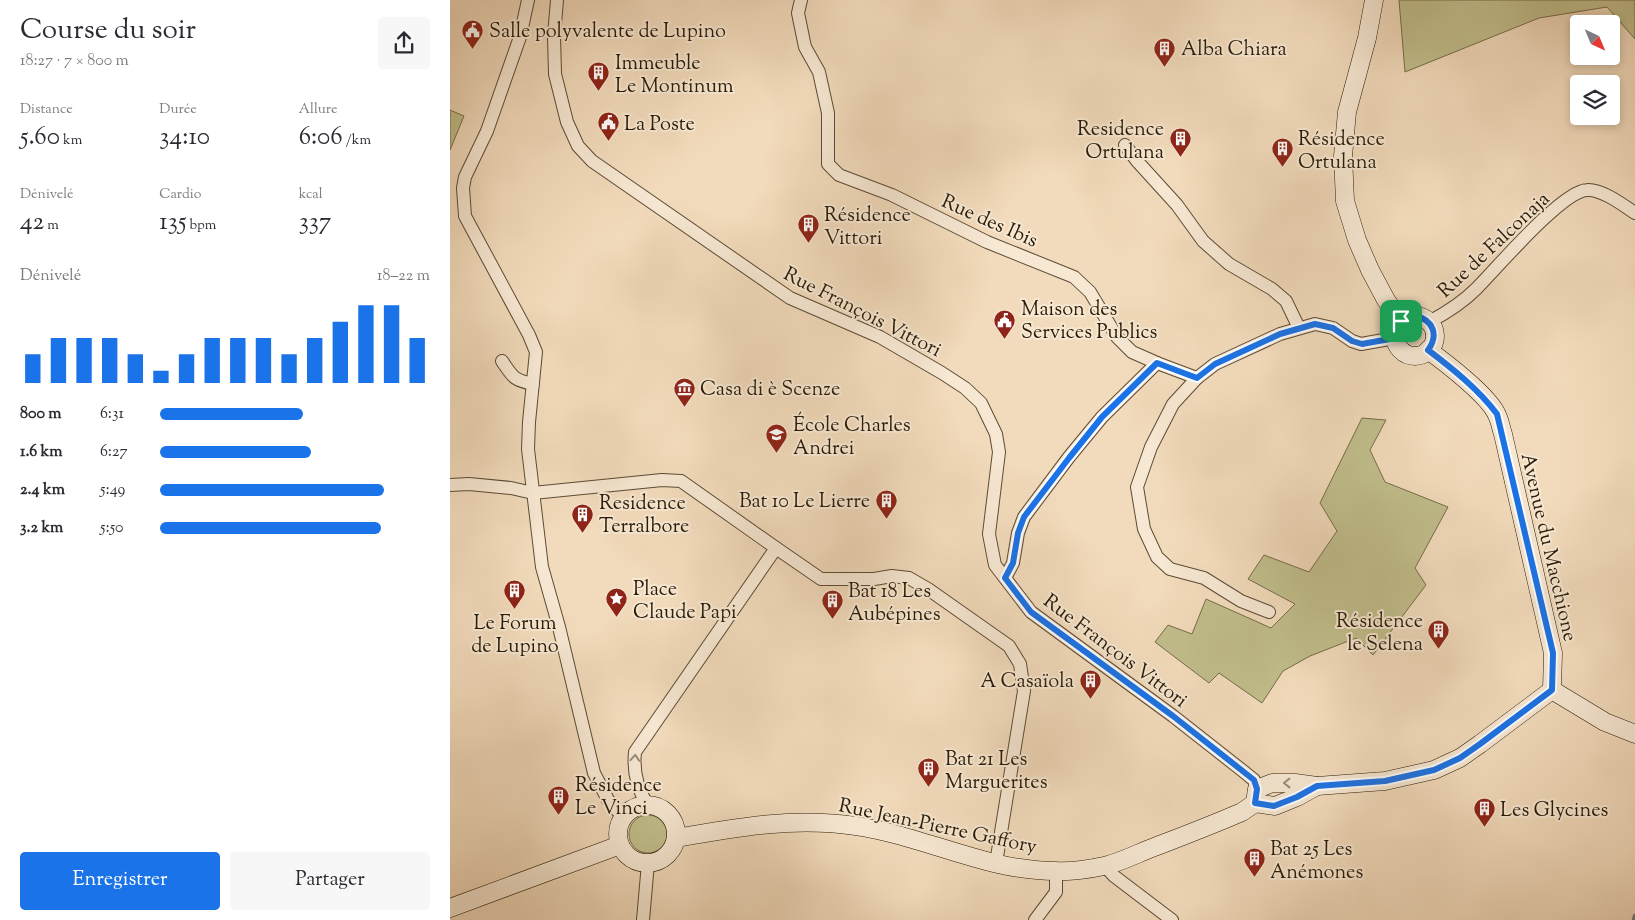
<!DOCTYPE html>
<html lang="fr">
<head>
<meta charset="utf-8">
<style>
	:root { --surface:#fff; --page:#f7f7f7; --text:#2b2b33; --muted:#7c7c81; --accent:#1a73e8 }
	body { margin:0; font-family:"Sorts Mill Goudy",serif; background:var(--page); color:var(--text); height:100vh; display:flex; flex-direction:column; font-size:19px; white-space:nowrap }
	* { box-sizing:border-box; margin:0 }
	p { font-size:16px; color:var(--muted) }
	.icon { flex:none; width:28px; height:28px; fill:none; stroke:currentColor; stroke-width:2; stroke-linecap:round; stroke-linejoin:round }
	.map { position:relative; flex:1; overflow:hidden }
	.side { display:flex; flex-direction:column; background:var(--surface); width:450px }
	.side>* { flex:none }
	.needle { width:32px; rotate:136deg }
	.controls { position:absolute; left:1120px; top:15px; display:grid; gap:10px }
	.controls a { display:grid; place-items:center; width:50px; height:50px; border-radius:5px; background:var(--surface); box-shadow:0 2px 8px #0003; font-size:25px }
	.pin { position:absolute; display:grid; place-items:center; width:42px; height:42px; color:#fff; margin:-21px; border-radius:10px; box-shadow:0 2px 8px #0006 }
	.round { display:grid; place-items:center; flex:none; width:52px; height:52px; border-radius:5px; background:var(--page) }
	.headline { display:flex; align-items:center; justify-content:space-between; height:85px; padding:0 20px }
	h1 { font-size:28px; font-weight:600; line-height:38px }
	.stats { display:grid; grid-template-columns:repeat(3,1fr); gap:8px; height:85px; padding:5px 20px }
	.stats div { display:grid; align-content:center }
	.stats b { font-size:25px; font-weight:600 }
	.stats small { font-size:14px; font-weight:400 }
	.stats p { font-size:14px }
	.chart { height:140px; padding:10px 20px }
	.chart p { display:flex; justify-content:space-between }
	.chart svg { width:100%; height:90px; margin-top:5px; stroke:var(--accent); stroke-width:6 }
	.cta { display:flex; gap:10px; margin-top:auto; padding:10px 20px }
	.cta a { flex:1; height:58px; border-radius:5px; background:var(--accent); color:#fff; font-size:20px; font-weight:600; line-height:58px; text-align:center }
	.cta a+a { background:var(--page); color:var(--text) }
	ul { padding:0 20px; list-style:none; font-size:16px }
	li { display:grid; grid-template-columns:80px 60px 1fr; align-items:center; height:38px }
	li i { height:12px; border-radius:6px; background:var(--accent) }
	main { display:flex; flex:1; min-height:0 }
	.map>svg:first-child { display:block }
	.green { fill:#c1be8c; stroke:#756c49 }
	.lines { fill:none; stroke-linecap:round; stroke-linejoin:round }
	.stream { stroke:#6f7a71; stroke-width:4.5 }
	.street-casing { stroke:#5b4b34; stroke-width:14 }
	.secondary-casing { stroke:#291b06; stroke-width:19 }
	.street { stroke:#f7e8d3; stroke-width:12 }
	.secondary { stroke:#f7e8d3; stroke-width:18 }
	.oneway { stroke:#9a8c77 }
	.route-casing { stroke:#fff; stroke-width:10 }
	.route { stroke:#1a73e8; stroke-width:6 }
	.labels { text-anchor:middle; stroke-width:4; stroke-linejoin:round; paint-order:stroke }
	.poi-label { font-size:20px; fill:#291b06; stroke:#f7e8d3; text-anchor:start }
	.street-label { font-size:20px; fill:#291b06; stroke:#f7e8d3 }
</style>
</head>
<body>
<main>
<section class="side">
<div class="headline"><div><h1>Course du soir</h1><p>18:27 · 7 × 800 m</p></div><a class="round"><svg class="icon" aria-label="share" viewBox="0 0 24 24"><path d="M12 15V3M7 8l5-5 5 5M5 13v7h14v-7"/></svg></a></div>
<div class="stats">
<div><p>Distance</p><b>5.60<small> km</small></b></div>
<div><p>Durée</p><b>34:10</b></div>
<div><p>Allure</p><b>6:06<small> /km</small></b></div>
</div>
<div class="stats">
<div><p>Dénivelé</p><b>42<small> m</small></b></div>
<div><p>Cardio</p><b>135<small> bpm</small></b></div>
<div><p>kcal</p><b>337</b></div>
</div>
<div class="chart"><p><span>Dénivelé</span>18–22 m</p>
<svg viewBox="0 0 160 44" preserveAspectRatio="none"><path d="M5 44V30M15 44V22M25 44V22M35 44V22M45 44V30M55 44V38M65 44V30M75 44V22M85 44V22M95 44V22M105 44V30M115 44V22M125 44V14M135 44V6M145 44V6M155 44V22"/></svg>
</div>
<ul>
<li><b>800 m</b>6:31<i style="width:53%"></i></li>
<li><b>1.6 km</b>6:27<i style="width:56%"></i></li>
<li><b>2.4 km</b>5:49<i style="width:83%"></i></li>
<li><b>3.2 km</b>5:50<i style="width:82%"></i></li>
</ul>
<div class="cta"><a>Enregistrer</a><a>Partager</a></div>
</section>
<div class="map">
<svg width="1185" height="920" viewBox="0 0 1185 920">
	<rect width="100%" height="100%" fill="#f2dbbc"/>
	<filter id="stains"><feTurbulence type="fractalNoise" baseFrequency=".004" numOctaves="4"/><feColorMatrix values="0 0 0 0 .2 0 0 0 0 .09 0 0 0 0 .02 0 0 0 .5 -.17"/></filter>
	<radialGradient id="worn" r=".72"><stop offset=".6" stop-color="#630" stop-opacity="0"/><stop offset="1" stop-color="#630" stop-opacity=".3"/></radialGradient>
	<g class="green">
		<polygon points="949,0 1185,0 1185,39 1157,7 1089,18 955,72"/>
		<polygon points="0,110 14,116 0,150"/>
		<polygon points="912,418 936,420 920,450 935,482 998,507 965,568 976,585 923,655 906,638 860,656 833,671 812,703 769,673 759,683 705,642 718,625 742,634 756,599 821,628 845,604 798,579 814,555 859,572 887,531 870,503"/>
		<circle cx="198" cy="834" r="19"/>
	</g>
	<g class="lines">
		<polyline class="stream" points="1184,920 1185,916"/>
		<defs>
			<g id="street">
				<polyline points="78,0 70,37 37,131 15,177 13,188 15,216 79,335 86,352 79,422 78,449 92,567 109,627 144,773 158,800 173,817"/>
				<polyline points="107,0 104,36 105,74 117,122 128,146 142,161 340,298 430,337 492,373 515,388 531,403 546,434 549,452 539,534 545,565 581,612 723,716 793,771 804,780 807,789"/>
				<polyline points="351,0 348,13 355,47 369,72 378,113 378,164 389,175 442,195 537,242 624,277 640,292 667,337 682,352 707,363"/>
				<polyline points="675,145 687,161 727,205 753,241 779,264 822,289 836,301 849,328"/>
				<path d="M979,322C996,313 1013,302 1026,289C1046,269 1112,191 1137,190C1152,189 1173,205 1185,213"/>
				<path d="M52,361C63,377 63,380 83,384"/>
				<polyline points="0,485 19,484 61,488 83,493 212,480 231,481 326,548"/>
				<polyline points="555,578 563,563 568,533 574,517 619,457 652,417 707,363 747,378"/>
				<polyline points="819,612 791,601 754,578 720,569 707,557 694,529 687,487 701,447 723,404 747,378 765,364 830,334 865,324 883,328 902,341 911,344 945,338"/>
				<path d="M197,804C187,788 183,771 185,752L326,548L371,579H424L442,576L459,578L478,589L559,646L570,664L574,691L546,863"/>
				<polyline points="655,866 664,876 722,920"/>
				<polyline points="193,920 198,863"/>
				<polyline points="585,920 606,892 606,872"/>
			</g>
			<g id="secondary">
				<polyline points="924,0 917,38 897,112 893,156 895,201 907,240 920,270 936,300 951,321"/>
				<circle cx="965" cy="336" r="20"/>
				<path d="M978,350C996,363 1039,396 1047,415C1050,421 1051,428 1053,434L1103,653L1102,690"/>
				<polyline points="1102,690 1155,722 1185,734"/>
				<polyline points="805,803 825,806 847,797 867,786"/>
				<circle cx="197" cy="834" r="29"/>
				<path d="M226,838C288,827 344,817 406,826C474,836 537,871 605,871C619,872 640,869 654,866C672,862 690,852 707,846C736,835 764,824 792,812L805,803L807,789L822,783H845L867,786L935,781L984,770L1010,758L1030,744L1102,690"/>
				<polyline points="0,908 170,845"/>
			</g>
		</defs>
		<use href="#street" class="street-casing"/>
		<use href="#secondary" class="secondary-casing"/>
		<use href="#street" class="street"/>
		<use href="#secondary" class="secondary"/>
	</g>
	<defs><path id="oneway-chevron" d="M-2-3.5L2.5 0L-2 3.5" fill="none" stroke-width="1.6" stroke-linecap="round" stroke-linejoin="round" transform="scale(1.25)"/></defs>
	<g class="oneway">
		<use href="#oneway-chevron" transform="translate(185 758) rotate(-86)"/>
		<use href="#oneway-chevron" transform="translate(837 783) rotate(180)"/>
	</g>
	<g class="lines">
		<defs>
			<path id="route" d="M966,316C983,320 989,335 978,350C1003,369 1028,389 1047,414L1103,653L1102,690L1030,744L1010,758L984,770L935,781L867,786L847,797L824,806L805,803L807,789L804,780L723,716L581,612L555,578L563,563L568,533L574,517L619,458L652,417L707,363L747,378L765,364L830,334L865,324L883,328L902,341L912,344L945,338C945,325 953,318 966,316Z"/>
		</defs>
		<use href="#route" class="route-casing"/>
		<use href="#route" class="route"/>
	</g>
	<defs>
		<symbol id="civic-pin" viewBox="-11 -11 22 30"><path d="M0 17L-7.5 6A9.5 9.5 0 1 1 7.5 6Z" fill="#8f2418" stroke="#f7e8d3"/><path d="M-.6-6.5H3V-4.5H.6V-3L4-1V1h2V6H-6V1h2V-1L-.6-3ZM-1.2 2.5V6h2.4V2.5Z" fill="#fff"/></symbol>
		<symbol id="building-pin" viewBox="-11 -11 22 30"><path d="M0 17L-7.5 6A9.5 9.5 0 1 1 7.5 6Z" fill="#8f2418" stroke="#f7e8d3"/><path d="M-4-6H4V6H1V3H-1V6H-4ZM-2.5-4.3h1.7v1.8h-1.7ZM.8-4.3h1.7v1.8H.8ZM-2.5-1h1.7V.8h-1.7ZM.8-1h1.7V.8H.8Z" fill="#fff"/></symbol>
		<symbol id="museum-pin" viewBox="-11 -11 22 30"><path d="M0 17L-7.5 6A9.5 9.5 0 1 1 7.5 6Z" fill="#8f2418" stroke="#f7e8d3"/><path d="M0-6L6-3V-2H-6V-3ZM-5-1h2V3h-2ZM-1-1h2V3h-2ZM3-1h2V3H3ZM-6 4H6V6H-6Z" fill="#fff"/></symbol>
		<symbol id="school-pin" viewBox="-11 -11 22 30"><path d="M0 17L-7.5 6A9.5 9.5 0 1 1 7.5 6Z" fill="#8f2418" stroke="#f7e8d3"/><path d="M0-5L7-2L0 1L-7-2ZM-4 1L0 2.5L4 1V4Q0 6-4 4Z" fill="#fff"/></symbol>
		<symbol id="sight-pin" viewBox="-11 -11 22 30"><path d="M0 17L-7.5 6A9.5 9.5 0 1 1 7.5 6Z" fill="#8f2418" stroke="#f7e8d3"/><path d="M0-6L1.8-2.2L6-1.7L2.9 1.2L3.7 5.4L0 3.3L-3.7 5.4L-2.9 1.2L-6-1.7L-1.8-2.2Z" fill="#fff"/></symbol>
	</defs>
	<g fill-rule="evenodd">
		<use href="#civic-pin" x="10" y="18" width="25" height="34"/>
		<use href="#building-pin" x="702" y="36" width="25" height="34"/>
		<use href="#building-pin" x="136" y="60" width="25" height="34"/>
		<use href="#civic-pin" x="146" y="110" width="25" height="34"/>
		<use href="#building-pin" x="718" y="126" width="25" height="34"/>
		<use href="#building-pin" x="820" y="136" width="25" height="34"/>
		<use href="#building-pin" x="346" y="212" width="25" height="34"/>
		<use href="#civic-pin" x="542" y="308" width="25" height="34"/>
		<use href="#museum-pin" x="222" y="376" width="25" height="34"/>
		<use href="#school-pin" x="314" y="422" width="25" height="34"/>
		<use href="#building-pin" x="424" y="488" width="25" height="34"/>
		<use href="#building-pin" x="120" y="502" width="25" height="34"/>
		<use href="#building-pin" x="52" y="578" width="25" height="34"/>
		<use href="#sight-pin" x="154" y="586" width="25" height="34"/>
		<use href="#building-pin" x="370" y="588" width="25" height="34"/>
		<use href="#building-pin" x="976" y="618" width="25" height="34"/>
		<use href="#building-pin" x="628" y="668" width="25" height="34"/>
		<use href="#building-pin" x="466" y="756" width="25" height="34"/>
		<use href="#building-pin" x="96" y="784" width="25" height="34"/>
		<use href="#building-pin" x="1022" y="796" width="25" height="34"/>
		<use href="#building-pin" x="792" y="846" width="25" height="34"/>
	</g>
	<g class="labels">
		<g class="poi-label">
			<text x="39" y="37">Salle polyvalente de Lupino</text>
			<text x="731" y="55">Alba Chiara</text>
			<text x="165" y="69">Immeuble<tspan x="165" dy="23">Le Montinum</tspan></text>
			<text x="174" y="130">La Poste</text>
			<text x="714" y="135" text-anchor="end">Residence<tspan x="714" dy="23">Ortulana</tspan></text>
			<text x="848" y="145">Résidence<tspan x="848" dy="23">Ortulana</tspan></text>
			<text x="374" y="221">Résidence<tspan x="374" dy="23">Vittori</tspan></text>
			<text x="571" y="315">Maison des<tspan x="571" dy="23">Services Publics</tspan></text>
			<text x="250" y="395">Casa di è Scenze</text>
			<text x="343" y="431">École Charles<tspan x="343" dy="23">Andrei</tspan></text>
			<text x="420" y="507" text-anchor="end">Bat 10 Le Lierre</text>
			<text x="149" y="509">Residence<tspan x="149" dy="23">Terralbore</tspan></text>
			<text x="183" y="595">Place<tspan x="183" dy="23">Claude Papi</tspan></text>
			<text x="398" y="597">Bat 18 Les<tspan x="398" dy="23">Aubépines</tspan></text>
			<text x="973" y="627" text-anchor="end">Résidence<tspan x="973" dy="23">le Selena</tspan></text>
			<text x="65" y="629" text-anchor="middle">Le Forum<tspan x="65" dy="23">de Lupino</tspan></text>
			<text x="624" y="687" text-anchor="end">A Casaïola</text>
			<text x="495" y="765">Bat 21 Les<tspan x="495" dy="23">Marguerites</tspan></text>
			<text x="125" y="791">Résidence<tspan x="125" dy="23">Le Vinci</tspan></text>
			<text x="1050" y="816">Les Glycines</text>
			<text x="820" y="855">Bat 25 Les<tspan x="820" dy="23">Anémones</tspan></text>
		</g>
		<g class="street-label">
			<text transform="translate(540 220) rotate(24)" y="7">Rue des Ibis</text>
			<text transform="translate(1043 244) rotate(-43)" y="7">Rue de Falconaja</text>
			<text transform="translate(413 311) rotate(27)" y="7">Rue François Vittori</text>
			<text transform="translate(1100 547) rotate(77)" y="7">Avenue du Macchione</text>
			<text transform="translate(666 650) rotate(37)" y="7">Rue François Vittori</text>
			<text transform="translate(488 825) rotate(12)" y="7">Rue Jean-Pierre Gaffory</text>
		</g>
	</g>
	<rect width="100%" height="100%" filter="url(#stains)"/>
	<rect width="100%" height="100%" fill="url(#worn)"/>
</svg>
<div class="controls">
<a><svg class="needle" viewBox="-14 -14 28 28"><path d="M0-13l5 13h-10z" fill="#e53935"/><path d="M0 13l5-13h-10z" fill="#7c7c81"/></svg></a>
<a><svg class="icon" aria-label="layers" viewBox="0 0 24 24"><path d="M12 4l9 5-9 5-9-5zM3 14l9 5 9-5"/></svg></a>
</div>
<div class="pin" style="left:951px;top:321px;background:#1e9e55"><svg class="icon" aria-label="arrive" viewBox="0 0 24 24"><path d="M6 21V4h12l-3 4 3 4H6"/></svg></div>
</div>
</main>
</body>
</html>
